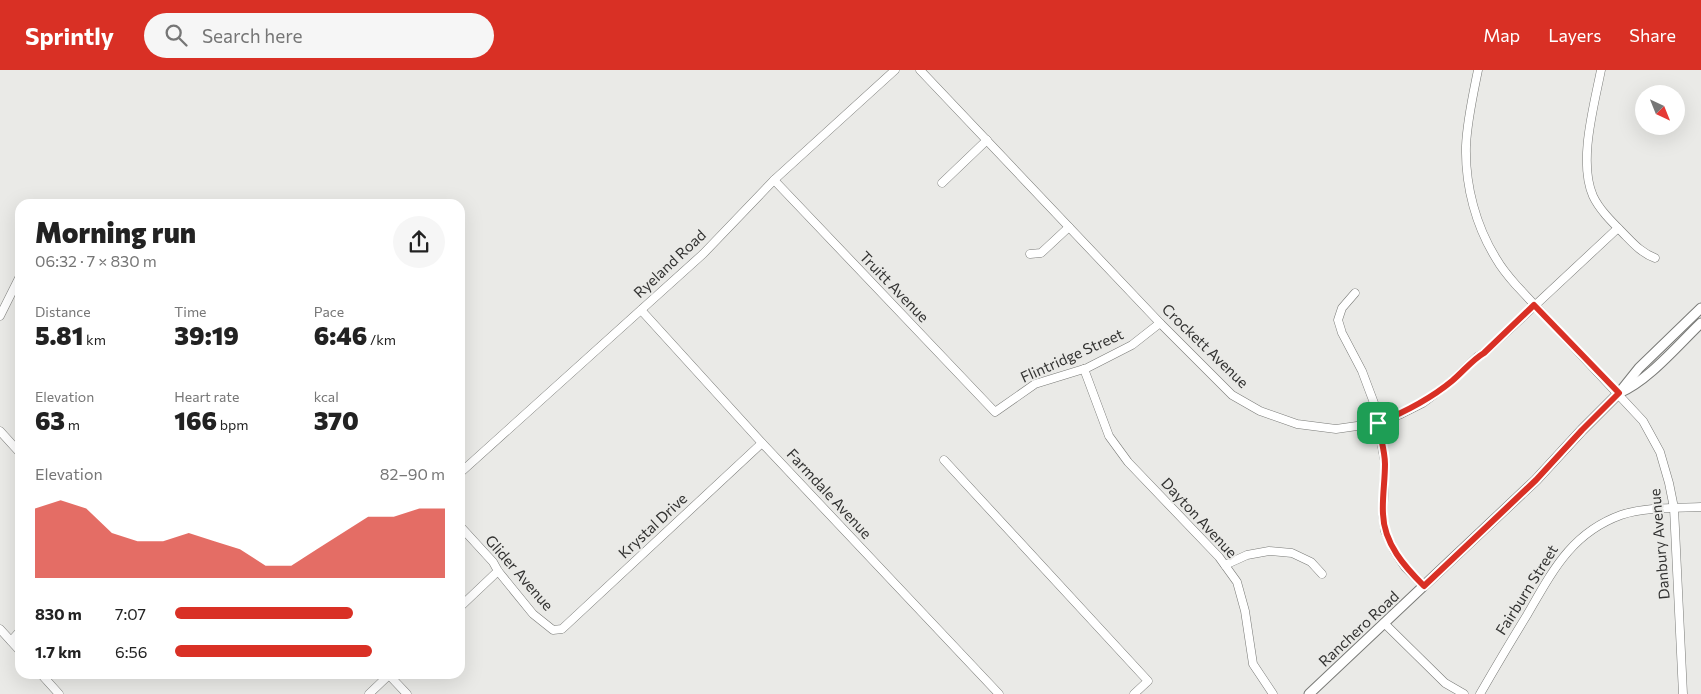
<!DOCTYPE html>
<html lang="en">
<head>
<meta charset="utf-8">
<style>
	:root { --surface:#fff; --page:#f6f6f6; --text:#222; --muted:#767676; --accent:#d93025 }
	body { margin:0; font-family:Commissioner,sans-serif; background:var(--page); color:var(--text); height:100vh; display:flex; flex-direction:column; font-size:19px; white-space:nowrap }
	* { box-sizing:border-box; margin:0 }
	p { font-size:16px; color:var(--muted) }
	.icon { flex:none; width:28px; height:28px; fill:none; stroke:currentColor; stroke-width:2; stroke-linecap:round; stroke-linejoin:round }
	.map { position:relative; flex:1; overflow:hidden }
	.side { position:absolute; left:15px; top:129px; width:450px; height:480px; display:flex; flex-direction:column; background:var(--surface); border-radius:15px; box-shadow:0 5px 20px #0002 }
	.side>* { flex:none }
	.needle { width:32px; rotate:137deg }
	.tools { position:absolute; left:1635px; top:15px; display:grid; gap:10px }
	.tools a { display:grid; place-items:center; width:50px; height:50px; border-radius:50%; background:var(--surface); box-shadow:0 5px 20px #0002; font-size:25px }
	.pin { position:absolute; display:grid; place-items:center; width:42px; height:42px; color:#fff; margin:-21px; border-radius:10px; box-shadow:0 2px 8px #0006 }
	.round { display:grid; place-items:center; flex:none; width:52px; height:52px; border-radius:26px; background:var(--page) }
	.summary { display:flex; align-items:center; justify-content:space-between; height:85px; padding:0 20px }
	h1 { font-size:28px; font-weight:800; line-height:38px }
	.figures { display:grid; grid-template-columns:repeat(3,1fr); gap:8px; height:85px; padding:5px 20px }
	.figures div { display:grid; align-content:center }
	.figures b { font-size:25px; font-weight:800 }
	.figures small { font-size:14px; font-weight:400 }
	.figures p { font-size:14px }
	.chart { height:140px; padding:10px 20px }
	.chart p { display:flex; justify-content:space-between }
	.chart svg { width:100%; height:90px; margin-top:5px; fill:var(--accent); opacity:.7 }
	ul { padding:0 20px; list-style:none; font-size:16px }
	li { display:grid; grid-template-columns:80px 60px 1fr; align-items:center; height:38px }
	li i { height:12px; border-radius:6px; background:var(--accent) }
	header { display:flex; align-items:center; gap:30px; box-sizing:border-box; height:70px; padding:0 25px; background:var(--accent); color:#fff }
	header strong { font-size:24px }
	nav { display:flex; gap:28px; margin-inline-start:auto; font-size:18px }
	.search { width:350px; height:45px; background:var(--page); display:flex; align-items:center; gap:12px; box-sizing:border-box; padding:0 18px; border-radius:28px; color:var(--muted); font-size:19px }
	.map>svg:first-child { display:block }
	.lines { fill:none; stroke-linecap:round; stroke-linejoin:round }
	.minor-casing { stroke:#797a77; stroke-width:9 }
	.major-casing { stroke:#797a77; stroke-width:11 }
	.minor { stroke:#fff; stroke-width:8 }
	.major { stroke:#fff; stroke-width:9 }
	.route-casing { stroke:#fff; stroke-width:10 }
	.route { stroke:#d93025; stroke-width:6 }
	.labels { text-anchor:middle; stroke-width:4; stroke-linejoin:round; paint-order:stroke }
	.street-label { font-size:15px; fill:#323231; stroke:#eaeae7 }
</style>
</head>
<body>
<header>
<strong>Sprintly</strong>
<div class="search"><svg class="icon" aria-label="search" viewBox="0 0 24 24"><circle cx="10" cy="10" r="6"/><path d="M15 15l6 6"/></svg>Search here</div>
<nav><a>Map</a><a>Layers</a><a>Share</a></nav>
</header>
<div class="map">
<svg width="1701" height="624" viewBox="0 0 1701 624">
	<rect width="100%" height="100%" fill="#eaeae7"/>
	<g class="lines">
		<defs>
			<g id="minor">
				<polyline points="920,0 1160,253 1232,325 1260,341 1297,354 1336,359 1378,353 1401,344 1423,333 1452,311 1477,287 1484,283 1618,158"/>
				<path d="M1478,0C1473,25 1467,51 1466,76C1465,116 1476,157 1497,190C1502,199 1509,207 1516,215L1643,351L1660,382L1669,413L1674,438L1683,624"/>
				<path d="M1601,0C1594,36 1578,92 1593,126C1599,139 1611,151 1622,162C1632,172 1641,183 1655,188"/>
				<polyline points="774,110 995,342 1035,314 1087,298 1132,275 1160,253"/>
				<polyline points="942,113 987,70"/>
				<polyline points="1030,184 1041,183 1069,157"/>
				<polyline points="1355,223 1342,238 1338,250 1342,263 1362,301 1374,333 1385,393 1383,446 1385,461 1395,482 1405,497 1424,516"/>
				<polyline points="641,240 762,373 999,624"/>
				<polyline points="0,246 20,206"/>
				<polyline points="1084,299 1109,366 1128,392 1219,487 1237,512 1245,541 1253,594 1273,624"/>
				<polyline points="0,361 20,383"/>
				<polyline points="944,390 1148,611 1134,624"/>
				<polyline points="460,403 703,184 774,110 895,0"/>
				<polyline points="460,456 493,492 498,501 533,544 553,560 562,559 762,373"/>
				<polyline points="1225,495 1247,485 1269,481 1292,483 1311,492 1322,504"/>
				<polyline points="460,537 498,501"/>
				<polyline points="1384,553 1445,613 1464,624"/>
				<polyline points="0,559 20,581"/>
				<polyline points="11,571 20,561"/>
				<polyline points="41,604 59,624"/>
				<polyline points="388,604 407,624"/>
				<polyline points="369,624 390,604"/>
				<path d="M1480,624C1495,598 1511,571 1527,545C1552,502 1571,463 1621,445C1644,437 1677,438 1701,437"/>
			</g>
			<g id="major">
				<path d="M1619,323C1648,311 1678,275 1701,253"/>
				<polyline points="1309,624 1536,410 1582,360 1619,323 1639,298 1701,238"/>
			</g>
		</defs>
		<use href="#minor" class="minor-casing"/>
		<use href="#major" class="major-casing"/>
		<use href="#minor" class="minor"/>
		<use href="#major" class="major"/>
	</g>
	<g class="lines">
		<defs>
			<path id="route" d="M1534,235L1619,323L1582,360L1536,410L1424,516C1405,497 1384,474 1383,444C1382,428 1385,411 1385,394C1385,381 1380,366 1378,353C1405,342 1429,330 1452,311C1463,302 1472,290 1484,283Z"/>
		</defs>
		<use href="#route" class="route-casing"/>
		<use href="#route" class="route"/>
	</g>
	<g class="labels">
		<g class="street-label">
			<text transform="translate(670 194) rotate(-43)" y="5">Ryeland Road</text>
			<text transform="translate(894 217) rotate(46)" y="5">Truitt Avenue</text>
			<text transform="translate(1205 276) rotate(44)" y="5">Crockett Avenue</text>
			<text transform="translate(1072 286) rotate(-24)" y="5">Flintridge Street</text>
			<text transform="translate(829 424) rotate(47)" y="5">Farmdale Avenue</text>
			<text transform="translate(1199 448) rotate(47)" y="5">Dayton Avenue</text>
			<text transform="translate(653 456) rotate(-43)" y="5">Krystal Drive</text>
			<text transform="translate(1660 474) rotate(-95)" y="5">Danbury Avenue</text>
			<text transform="translate(519 503) rotate(49)" y="5">Glider Avenue</text>
			<text transform="translate(1527 520) rotate(-58)" y="5">Fairburn Street</text>
			<text transform="translate(1359 559) rotate(-43)" y="5">Ranchero Road</text>
		</g>
	</g>
</svg>
<div class="tools">
<a><svg class="needle" viewBox="-14 -14 28 28"><path d="M0-13l5 13h-10z" fill="#e53935"/><path d="M0 13l5-13h-10z" fill="#767676"/></svg></a>
</div>
<div class="pin" style="left:1378px;top:353px;background:#1e9e55"><svg class="icon" aria-label="arrive" viewBox="0 0 24 24"><path d="M6 21V4h12l-3 4 3 4H6"/></svg></div>
<section class="side">
<div class="summary"><div><h1>Morning run</h1><p>06:32 · 7 × 830 m</p></div><a class="round"><svg class="icon" aria-label="share" viewBox="0 0 24 24"><path d="M12 15V3M7 8l5-5 5 5M5 13v7h14v-7"/></svg></a></div>
<div class="figures">
<div><p>Distance</p><b>5.81<small> km</small></b></div>
<div><p>Time</p><b>39:19</b></div>
<div><p>Pace</p><b>6:46<small> /km</small></b></div>
</div>
<div class="figures">
<div><p>Elevation</p><b>63<small> m</small></b></div>
<div><p>Heart rate</p><b>166<small> bpm</small></b></div>
<div><p>kcal</p><b>370</b></div>
</div>
<div class="chart"><p><span>Elevation</span>82–90 m</p>
<svg viewBox="0 0 160 44" preserveAspectRatio="none"><path d="M0 44V10L10 6L20 10L30 22L40 26L50 26L60 22L70 26L80 30L90 38L100 38L110 30L120 22L130 14L140 14L150 10L160 10V44z"/></svg>
</div>
<ul>
<li><b>830 m</b>7:07<i style="width:66%"></i></li>
<li><b>1.7 km</b>6:56<i style="width:73%"></i></li>
</ul>
</section>
</div>
</body>
</html>
